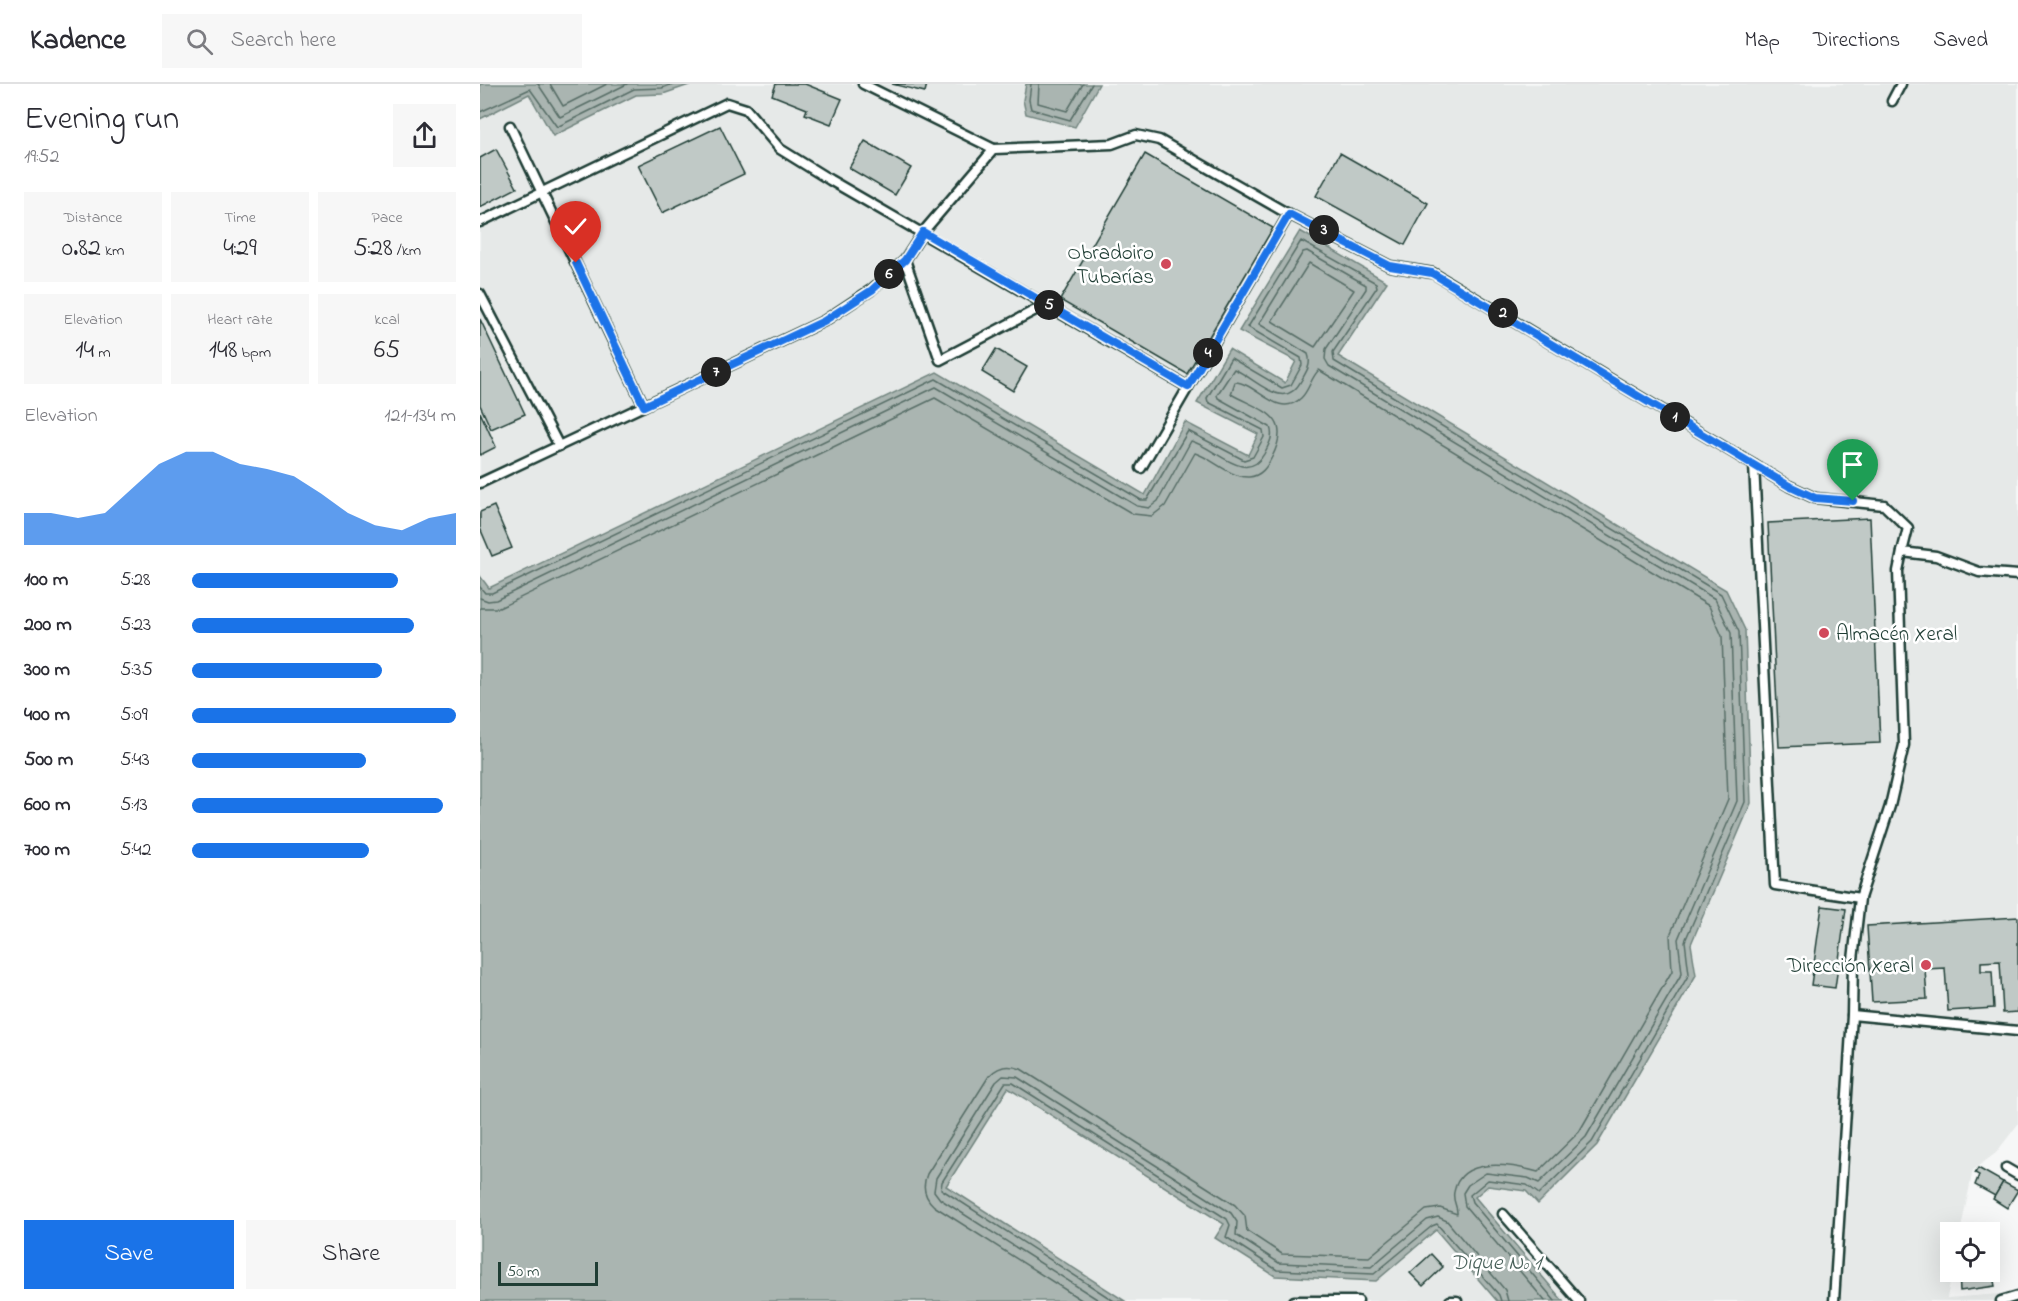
<!DOCTYPE html>
<html lang="en">
<head>
<meta charset="utf-8">
<style>
	:root { --surface:#fff; --page:#f7f7f7; --text:#2b2b33; --muted:#7c7c81; --line:#e1e1e2; --accent:#1a73e8 }
	body { margin:0; font-family:"Indie Flower",sans-serif; background:var(--page); color:var(--text); height:100vh; display:flex; flex-direction:column; font-size:22px; white-space:nowrap }
	* { box-sizing:border-box; margin:0 }
	p { font-size:20px; color:var(--muted) }
	.icon { flex:none; width:33px; height:33px; fill:none; stroke:currentColor; stroke-width:2; stroke-linecap:round; stroke-linejoin:round }
	.map { position:relative; flex:1; overflow:hidden }
	.sheet { display:flex; flex-direction:column; background:var(--surface); width:480px }
	.sheet>* { flex:none }
	.controls { position:absolute; left:1460px; top:1138px; display:grid; gap:12px }
	.controls a { display:grid; place-items:center; width:60px; height:60px; border-radius:0px; background:var(--surface); box-shadow:0 6px 24px #0002; font-size:30px }
	.scale { position:absolute; left:18px; bottom:15px; width:100px; box-sizing:border-box; padding-left:6px; border:3px solid #1f3d34; border-top:0; font-size:16px; line-height:21px; white-space:nowrap; color:#1f3d34; -webkit-text-stroke:4px #fff; paint-order:stroke }
	.pin { position:absolute; display:grid; place-items:center; width:51px; height:51px; color:#fff; margin:-62px -26px; border-radius:50% 50% 50% 0; rotate:-45deg; box-shadow:0 0 6px #0007 }
	.pin .icon { rotate:45deg }
	.km { position:absolute; width:30px; height:30px; margin:-15px; border-radius:50%; background:#222; color:#fff; font-size:16px; line-height:30px; text-align:center }
	.round { display:grid; place-items:center; flex:none; width:63px; height:63px; border-radius:0px; background:var(--page) }
	.head { display:flex; align-items:center; justify-content:space-between; height:102px; padding:0 24px }
	h1 { font-size:33px; font-weight:600; line-height:45px }
	.stats { display:grid; grid-template-columns:repeat(3,1fr); gap:9px; height:102px; padding:6px 24px }
	.stats div { display:grid; align-content:center; border-radius:0px; background:var(--page); text-align:center }
	.stats b { font-size:26px; font-weight:600 }
	.stats small { font-size:16px; font-weight:400 }
	.stats p { font-size:16px }
	.chart { height:168px; padding:12px 24px }
	.chart p { display:flex; justify-content:space-between }
	.chart svg { width:100%; height:108px; margin-top:6px; fill:var(--accent); opacity:.7 }
	.cta { display:flex; gap:12px; margin-top:auto; padding:12px 24px }
	.cta a { flex:1; height:69px; border-radius:0px; background:var(--accent); color:#fff; font-size:24px; font-weight:600; line-height:69px; text-align:center }
	.cta a+a { background:var(--page); color:var(--text) }
	ul { padding:0 24px; list-style:none; font-size:20px }
	li { display:grid; grid-template-columns:96px 72px 1fr; align-items:center; height:45px }
	li i { height:15px; border-radius:8px; background:var(--accent) }
	header { display:flex; align-items:center; gap:36px; box-sizing:border-box; height:84px; padding:0 30px; background:var(--surface); border-bottom:2px solid var(--line) }
	header strong { font-size:28px }
	nav { display:flex; gap:33px; margin-inline-start:auto; font-size:21px }
	.search { width:420px; height:54px; background:var(--page); display:flex; align-items:center; gap:15px; box-sizing:border-box; padding:0 21px; border-radius:0px; color:var(--muted); font-size:22px }
	main { display:flex; flex:1; min-height:0 }
	.map>svg:first-child { display:block }
	.built { fill:#e6e9e8 }
	.water { fill:#aab5b1; stroke:#72857f; stroke-width:1.5 }
	.lines { fill:none; stroke-linecap:round; stroke-linejoin:round }
	.shore { stroke:#576d66; stroke-width:1.5 }
	.building { fill:#c0c9c6; stroke:#1f3d34; stroke-width:1.5 }
	.service-casing { stroke:#1f3d34; stroke-width:13 }
	.service { stroke:#fff; stroke-width:8 }
	.route-casing { stroke:#fff; stroke-width:12 }
	.route { stroke:#1a73e8; stroke-width:8 }
	.poi-dot { fill:#d1495b; stroke:#fff; stroke-width:2 }
	.labels { text-anchor:middle; stroke-width:5; stroke-linejoin:round; paint-order:stroke }
	.poi-label { font-size:21px; fill:#1f3d34; stroke:#fff; text-anchor:end }
	.water-label { font-size:22px; font-style:italic; fill:#49615a; stroke:#fff }
</style>
</head>
<body>
<header>
<strong>Kadence</strong>
<div class="search"><svg class="icon" aria-label="search" viewBox="0 0 24 24"><circle cx="10" cy="10" r="6"/><path d="M15 15l6 6"/></svg>Search here</div>
<nav><a>Map</a><a>Directions</a><a>Saved</a></nav>
</header>
<main>
<section class="sheet">
<div class="head"><div><h1>Evening run</h1><p>19:52</p></div><a class="round"><svg class="icon" aria-label="share" viewBox="0 0 24 24"><path d="M12 15V3M7 8l5-5 5 5M5 13v7h14v-7"/></svg></a></div>
<div class="stats">
<div><p>Distance</p><b>0.82<small> km</small></b></div>
<div><p>Time</p><b>4:29</b></div>
<div><p>Pace</p><b>5:28<small> /km</small></b></div>
</div>
<div class="stats">
<div><p>Elevation</p><b>14<small> m</small></b></div>
<div><p>Heart rate</p><b>148<small> bpm</small></b></div>
<div><p>kcal</p><b>65</b></div>
</div>
<div class="chart"><p><span>Elevation</span>121–134 m</p>
<svg viewBox="0 0 160 44" preserveAspectRatio="none"><path d="M0 44V31L10 31L20 33L30 31L40 21L50 11L60 6L70 6L80 11L90 13L100 16L110 23L120 31L130 36L140 38L150 33L160 31V44z"/></svg>
</div>
<ul>
<li><b>100 m</b>5:28<i style="width:78%"></i></li>
<li><b>200 m</b>5:23<i style="width:84%"></i></li>
<li><b>300 m</b>5:35<i style="width:72%"></i></li>
<li><b>400 m</b>5:09<i style="width:100%"></i></li>
<li><b>500 m</b>5:43<i style="width:66%"></i></li>
<li><b>600 m</b>5:13<i style="width:95%"></i></li>
<li><b>700 m</b>5:42<i style="width:67%"></i></li>
</ul>
<div class="cta"><a>Save</a><a>Share</a></div>
</section>
<div class="map">
<svg width="1538" height="1217" viewBox="0 0 1538 1217">
	<rect width="100%" height="100%" fill="#f6f7f7"/>
	<filter id="ink" filterUnits="userSpaceOnUse"><feTurbulence type="fractalNoise" baseFrequency=".0167" numOctaves="2"/><feDisplacementMap in="SourceGraphic" scale="12" xChannelSelector="R" yChannelSelector="G"/><feConvolveMatrix kernelMatrix="1 2 1 2 8 2 1 2 1" color-interpolation-filters="sRGB"/></filter>
	<g filter="url(#ink)">
		<polygon class="built" points="212,0 546,0 543,16 546,30 619,0 1538,0 1538,1040 1516,1069 1493,1086 1480,1149 1470,1149 1472,1188 1467,1214 1520,1210 1519,1217 645,1217 466,1102 528,1004 745,1140 736,1154 1211,860 1265,546 1246,506 857,272 907,198 820,147 759,246 817,277 805,299 748,265 717,318 779,350 768,371 705,338 665,411 457,288 6,506 0,495 0,35 49,10 156,10"/>
		<g class="water">
			<polygon points="0,0 212,0 183,10 156,11 73,52 49,10 0,35"/>
			<polygon points="546,0 619,0 595,43 546,30 543,16"/>
			<polygon points="820,147 907,198 858,272 1246,506 1265,546 1271,719 1211,860 1216,891 1117,1061 1058,1120 1046,1107 1008,1102 995,1113 1083,1217 1017,1217 956,1146 896,1197 795,1192 735,1154 744,1140 528,1004 466,1102 645,1217 0,1217 0,492 9,504 457,288 665,411 705,338 768,371 778,350 717,319 749,265 805,299 816,277 759,247"/>
		</g>
		<g class="lines">
			<g class="shore">
				<polyline points="58,0 80,33 147,0"/>
				<polyline points="70,0 83,22 127,0"/>
				<polyline points="551,0 549,16 551,25 590,36 612,0"/>
				<polyline points="559,0 558,19 587,27 603,0"/>
				<polyline points="0,28 50,5 77,43 154,5 182,4 193,0"/>
				<polygon points="829,179 874,206 835,263 792,237"/>
				<polyline points="0,503 5,509 12,509 456,295 661,416 667,416 708,347 764,376 773,373 784,353 783,346 728,318 727,314 751,274 802,304 811,301 822,281 821,274 768,243 821,157 896,199 897,203 853,268 854,277 1241,510 1259,548 1265,718 1205,857 1209,890 1112,1058 1059,1110 1047,1101 1008,1096 990,1111 992,1118 1075,1217"/>
				<path d="M0,514L8,517L16,516L456,303L657,422L669,424L678,417L711,357C735,363 766,402 784,370C789,360 794,353 790,343L738,314L737,311L754,285C777,295 804,329 821,297C826,288 832,281 828,270L779,240L823,168L827,167L886,201V205L846,265L845,275L849,282L1235,515L1251,549L1257,717L1198,855L1202,889L1106,1053L1059,1099L1048,1094L1006,1089L988,1101L983,1109L985,1122L1065,1217"/>
				<path d="M0,524H19L455,314L653,430L672,432L685,422L715,369C732,374 750,394 769,393C781,392 787,383 792,373C814,331 781,327 751,310L755,298C777,299 798,336 821,314C829,307 831,293 839,286L1229,522L1242,552L1248,715L1190,851L1192,887L1099,1048L1058,1088C1033,1081 981,1071 974,1108C972,1117 978,1123 977,1130L960,1124L946,1126L889,1173L802,1170L767,1147L765,1132L755,1121L541,985C528,980 518,982 509,992L447,1090C442,1102 444,1113 454,1122L603,1217"/>
				<polyline points="620,1217 460,1115 454,1107 456,1094 516,998 523,992 537,993 751,1129 757,1138 756,1151 799,1179 891,1183 947,1136 958,1133 967,1137 1025,1206 1028,1217"/>
				<polyline points="634,1217 461,1105 462,1098 525,999 533,999 747,1135 750,1141 746,1153 797,1186 894,1190 952,1142 957,1140 1019,1211 1021,1217"/>
			</g>
		</g>
		<g class="building">
			<polygon points="296,0 325,0 362,15 351,40 325,30 327,25 292,11"/>
			<polygon points="412,0 447,0 445,8"/>
			<polygon points="240,42 264,90 182,129 158,81"/>
			<polygon points="385,57 431,84 415,111 369,84"/>
			<polygon points="16,65 37,104 0,123 0,74"/>
			<polygon points="860,69 948,119 925,161 836,112"/>
			<polygon points="665,70 793,144 707,290 580,216"/>
			<polygon points="0,235 45,330 11,345 0,321"/>
			<polygon points="516,265 547,283 533,307 502,288"/>
			<polygon points="0,328 16,363 0,371"/>
			<polygon points="14,422 32,464 12,472 0,444 0,428"/>
			<polygon points="1390,434 1400,659 1299,663 1288,439"/>
			<polygon points="1342,822 1366,825 1355,904 1331,901"/>
			<polygon points="1538,833 1538,928 1523,929 1520,877 1501,878 1501,887 1512,887 1514,924 1468,927 1465,884 1445,885 1447,915 1392,918 1387,842"/>
			<polygon points="1498,1084 1523,1098 1515,1112 1495,1101 1499,1091 1495,1089"/>
			<polygon points="1523,1098 1538,1106 1527,1124 1513,1115"/>
			<polygon points="951,1170 963,1183 943,1202 930,1189"/>
			<polygon points="1509,1170 1515,1202 1480,1207 1479,1188 1509,1188"/>
		</g>
		<g class="lines">
			<defs>
				<g id="service">
					<polyline points="383,0 514,65"/>
					<polyline points="1412,17 1421,0"/>
					<polyline points="30,42 164,322"/>
					<polyline points="0,138 247,19 266,25 300,65 350,96 708,303"/>
					<polyline points="425,176 460,276 567,220"/>
					<polyline points="0,210 79,362"/>
					<polyline points="1274,381 1295,801 1380,814"/>
					<polyline points="661,384 809,130"/>
					<polyline points="0,399 344,237 391,206 425,176 443,148 514,65 632,60 656,51 679,56 803,127 910,182 953,189 1309,402 1335,414 1404,421 1428,444 1422,468"/>
					<polyline points="1372,931 1373,876 1380,814 1410,722 1424,661 1418,487 1422,468 1456,472 1499,488 1538,491"/>
					<polyline points="1526,1084 1538,1091"/>
					<polyline points="1023,1130 1099,1217"/>
					<polyline points="814,1217 878,1217"/>
					<polyline points="970,1217 977,1217"/>
					<polyline points="1354,1217 1372,931 1538,947"/>
					<polyline points="1521,1217 1538,1212"/>
				</g>
			</defs>
			<use href="#service" class="service-casing"/>
			<use href="#service" class="service"/>
		</g>
	</g>
	<g class="lines" filter="url(#ink)">
		<defs>
			<polyline id="route" points="96,179 164,322 344,237 392,206 425,176 443,148 708,303 809,130 910,182 952,189 1309,402 1335,414 1373,417"/>
		</defs>
		<use href="#route" class="route-casing"/>
		<use href="#route" class="route"/>
	</g>
	<g class="poi-dot">
		<circle cx="686" cy="180" r="6"/>
		<circle cx="1344" cy="549" r="6"/>
		<circle cx="1446" cy="881" r="6"/>
	</g>
	<g class="labels">
		<g class="poi-label">
			<text x="674" y="175">Obradoiro<tspan x="674" dy="24">Tubarías</tspan></text>
			<text x="1356" y="556" text-anchor="start">Almacén Xeral</text>
			<text x="1434" y="888">Dirección Xeral</text>
		</g>
		<g class="water-label">
			<text x="1016" y="1185">Dique Nº 1</text>
		</g>
	</g>
</svg>
<div class="controls">
<a><svg class="icon" aria-label="locate" viewBox="0 0 24 24"><circle cx="12" cy="12" r="6"/><path d="M12 2v4M12 18v4M2 12h4M18 12h4"/></svg></a>
</div>
<div class="scale">50 m</div>
<div class="pin" style="left:1373px;top:417px;background:#1e9e55"><svg class="icon" aria-label="arrive" viewBox="0 0 24 24"><path d="M6 21V4h12l-3 4 3 4H6"/></svg></div>
<div class="pin" style="left:96px;top:179px;background:#d93025"><svg class="icon" aria-label="check" viewBox="0 0 24 24"><path d="M5 12l5 5 9-10"/></svg></div>
<b class="km" style="left:1195px;top:333px">1</b>
<b class="km" style="left:1023px;top:229px">2</b>
<b class="km" style="left:844px;top:146px">3</b>
<b class="km" style="left:728px;top:269px">4</b>
<b class="km" style="left:569px;top:221px">5</b>
<b class="km" style="left:409px;top:190px">6</b>
<b class="km" style="left:236px;top:288px">7</b>
</div>
</main>
</body>
</html>
